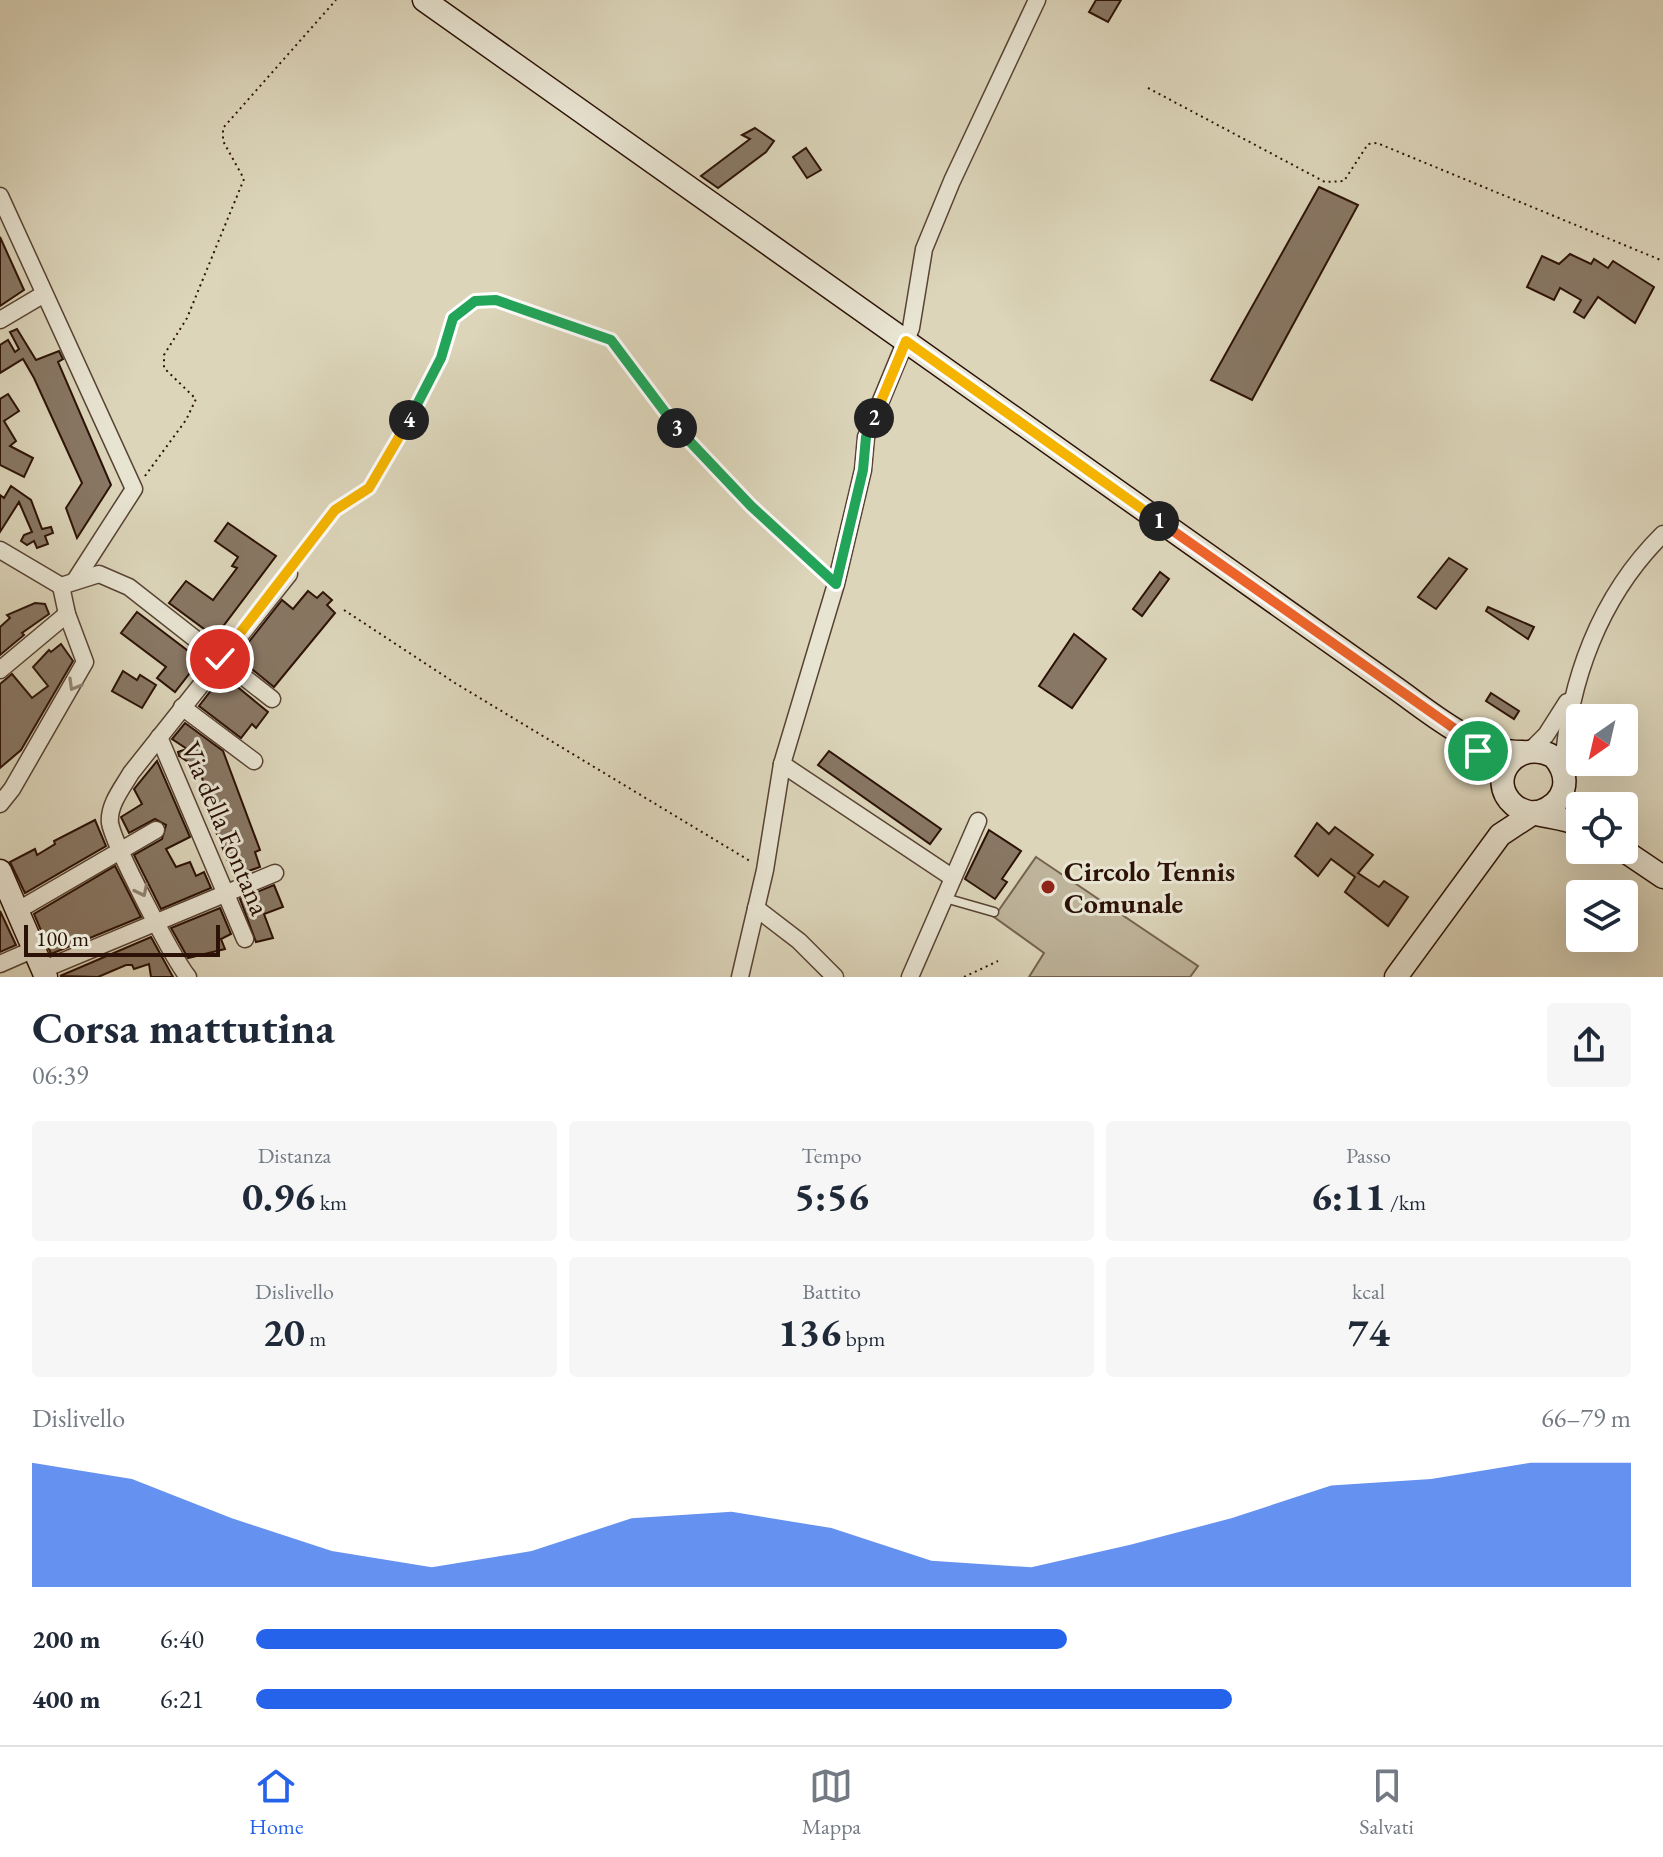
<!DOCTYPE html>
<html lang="it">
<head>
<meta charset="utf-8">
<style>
	:root { --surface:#fff; --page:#f6f6f7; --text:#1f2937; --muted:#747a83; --line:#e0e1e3; --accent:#2563eb }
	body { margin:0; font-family:"EB Garamond",serif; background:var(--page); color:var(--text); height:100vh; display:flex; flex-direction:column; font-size:30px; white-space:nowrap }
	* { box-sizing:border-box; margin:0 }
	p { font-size:26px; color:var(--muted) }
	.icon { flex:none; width:44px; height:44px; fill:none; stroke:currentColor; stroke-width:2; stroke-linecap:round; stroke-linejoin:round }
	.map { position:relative; height:977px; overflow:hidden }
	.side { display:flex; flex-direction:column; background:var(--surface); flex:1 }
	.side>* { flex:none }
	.needle { width:52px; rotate:214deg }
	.tools { position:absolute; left:1566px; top:704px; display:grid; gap:16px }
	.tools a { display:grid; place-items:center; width:72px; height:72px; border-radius:8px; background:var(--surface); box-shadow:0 8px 32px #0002; font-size:40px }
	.scale { position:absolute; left:24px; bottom:20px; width:196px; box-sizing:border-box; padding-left:8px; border:4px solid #2c1206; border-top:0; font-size:22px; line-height:28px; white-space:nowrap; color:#2c1206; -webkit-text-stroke:6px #e8e4d2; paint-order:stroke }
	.pin { position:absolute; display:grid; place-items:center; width:68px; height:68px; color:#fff; margin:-34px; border:4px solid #fff; border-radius:50%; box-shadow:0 2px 8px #0007 }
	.km { position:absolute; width:40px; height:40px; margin:-20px; border-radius:50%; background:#222; color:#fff; font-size:22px; line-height:40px; text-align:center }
	.round { display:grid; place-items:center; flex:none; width:84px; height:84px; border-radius:8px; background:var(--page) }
	.summary { display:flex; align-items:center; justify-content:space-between; height:136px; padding:0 32px }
	h1 { font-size:44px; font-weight:700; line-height:60px }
	.figures { display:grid; grid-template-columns:repeat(3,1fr); gap:12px; height:136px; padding:8px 32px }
	.figures div { display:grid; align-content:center; border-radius:8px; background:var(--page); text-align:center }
	.figures b { font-size:40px; font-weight:700 }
	.figures small { font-size:22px; font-weight:400 }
	.figures p { font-size:22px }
	.chart { height:224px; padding:16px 32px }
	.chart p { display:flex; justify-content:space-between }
	.chart svg { width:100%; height:144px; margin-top:8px; fill:var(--accent); opacity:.7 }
	ul { padding:0 32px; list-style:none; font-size:26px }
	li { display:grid; grid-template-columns:128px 96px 1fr; align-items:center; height:60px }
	li i { height:20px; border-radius:10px; background:var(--accent) }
	.tab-bar { display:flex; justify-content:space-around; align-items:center; height:112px; border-top:2px solid var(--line); background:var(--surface); font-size:22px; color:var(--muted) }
	.tab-bar a { display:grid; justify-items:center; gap:4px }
	.tab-bar .on { color:var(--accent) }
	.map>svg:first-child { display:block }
	.green { fill:#beb49b; stroke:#756350; stroke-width:2 }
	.building { fill:#887764; stroke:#2c1206; stroke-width:2 }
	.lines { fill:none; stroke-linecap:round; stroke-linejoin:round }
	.lane-casing { stroke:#584333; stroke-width:11 }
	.street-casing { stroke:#584333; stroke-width:19 }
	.secondary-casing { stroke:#2c1206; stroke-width:25 }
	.path { stroke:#2c1206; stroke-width:2; stroke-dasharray:2 4; stroke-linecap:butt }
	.lane { stroke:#e8e4d2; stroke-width:8 }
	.street { stroke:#e8e4d2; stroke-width:16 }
	.secondary { stroke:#e8e4d2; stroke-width:22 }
	.oneway { stroke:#938676 }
	.split-1-casing { stroke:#fff; stroke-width:16 }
	.split-2-casing { stroke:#fff; stroke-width:16 }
	.split-3-casing { stroke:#fff; stroke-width:16 }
	.split-4-casing { stroke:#fff; stroke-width:16 }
	.split-5-casing { stroke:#fff; stroke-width:16 }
	.split-1 { stroke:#f0652b; stroke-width:10 }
	.split-2 { stroke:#f5b400; stroke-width:10 }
	.split-3 { stroke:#22a559; stroke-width:10 }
	.split-4 { stroke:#22a559; stroke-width:10 }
	.split-5 { stroke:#f5b400; stroke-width:10 }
	.poi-dot { fill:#8f2418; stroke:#e8e4d2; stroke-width:3 }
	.labels { text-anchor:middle; stroke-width:6; stroke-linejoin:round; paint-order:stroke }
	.street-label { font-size:28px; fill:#2c1206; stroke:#e8e4d2 }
	.poi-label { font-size:28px; font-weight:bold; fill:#2c1206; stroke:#e8e4d2; text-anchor:start }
</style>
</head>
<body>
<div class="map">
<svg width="1663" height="977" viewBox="0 0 1663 977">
	<rect width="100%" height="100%" fill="#dcd5ba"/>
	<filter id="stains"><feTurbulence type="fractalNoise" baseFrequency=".0025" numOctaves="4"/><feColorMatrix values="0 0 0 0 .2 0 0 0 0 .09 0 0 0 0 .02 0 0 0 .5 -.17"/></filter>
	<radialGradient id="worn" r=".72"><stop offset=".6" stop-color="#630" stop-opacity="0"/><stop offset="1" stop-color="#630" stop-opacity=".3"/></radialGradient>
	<polygon class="green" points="1036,857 1198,966 1190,977 1029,977 1044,953 994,917"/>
	<g class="building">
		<polygon points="1096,0 1121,0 1108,22 1089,12"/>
		<polygon points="755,128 774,141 766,152 718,188 701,176 750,139 742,135"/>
		<polygon points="806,148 821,170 807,178 793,157"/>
		<polygon points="1319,187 1358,205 1252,400 1211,380"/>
		<polygon points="0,237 24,290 0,306"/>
		<polygon points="1570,254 1591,264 1594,259 1608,268 1613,261 1654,287 1635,323 1598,297 1584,318 1574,312 1581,300 1560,288 1554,300 1527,287 1542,256 1559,264"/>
		<polygon points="17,329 36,360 59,351 63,359 58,362 111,485 77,538 66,508 82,483 34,378 23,359 0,373 0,345 8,340 15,352 19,349 10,332"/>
		<polygon points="8,394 19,411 4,421 16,441 10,446 33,458 24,477 0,465 0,399"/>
		<polygon points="11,486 31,500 42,529 51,527 53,533 45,536 48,544 37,548 34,541 27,545 21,541 24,535 32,532 19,502 0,532 0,495 4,498"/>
		<polygon points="228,523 276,556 215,637 169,603 186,581 213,600 237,568 232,566 238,557 215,541"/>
		<polygon points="1449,558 1467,569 1436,609 1418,597"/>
		<polygon points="1160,572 1169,579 1142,616 1133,609"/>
		<polygon points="308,591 317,598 323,592 332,600 327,605 335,613 274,687 237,657 282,600 293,609"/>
		<polygon points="35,603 45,604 49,614 22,633 24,635 0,655 0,627 10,618 7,615"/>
		<polygon points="1488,607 1534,627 1528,639 1486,611"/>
		<polygon points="137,612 200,660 175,692 157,678 166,667 121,633"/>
		<polygon points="1074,634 1106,659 1072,708 1039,686"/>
		<polygon points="61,644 73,661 21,750 0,768 0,684 12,674 32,698 48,686 33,667 49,650 51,652"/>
		<polygon points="123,671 137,680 140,675 156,685 142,708 112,691"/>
		<polygon points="223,675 268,712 256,728 252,724 241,738 199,706"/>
		<polygon points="1491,693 1519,711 1514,719 1486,701"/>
		<polygon points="185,723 223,751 260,850 255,852 260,867 234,876 206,807 211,805 199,769 179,756 178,752 187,749 172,739"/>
		<polygon points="829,751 941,829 930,844 818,765"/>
		<polygon points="157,761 190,837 166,849 176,867 190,862 196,876 204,872 211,888 161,909 134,855 162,839 166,825 155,819 129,833 121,817 142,804 134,789"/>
		<polygon points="95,820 106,846 25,893 10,862 35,849 37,855 55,844 54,841"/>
		<polygon points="1317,823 1329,834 1335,827 1373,855 1358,873 1379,887 1384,881 1408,897 1388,926 1345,892 1355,877 1331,859 1318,876 1295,856"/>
		<polygon points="989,830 1021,851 1002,879 1007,882 995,899 965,879"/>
		<polygon points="115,866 141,917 51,954 34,914"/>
		<polygon points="274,885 283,907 264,914 273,938 256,942 240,899"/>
		<polygon points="220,908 231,934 221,939 225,949 188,958 171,928"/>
		<polygon points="0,911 16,945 0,952"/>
		<polygon points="151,937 173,977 151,977 149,964 134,969 132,965 126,965 98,977 60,976"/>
	</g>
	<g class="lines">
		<defs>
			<polyline id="lane" points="945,898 994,912"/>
			<g id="street">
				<polyline points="0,196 134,489 76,579"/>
				<polyline points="0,320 44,294"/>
				<polyline points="0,550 61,586"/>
				<polyline points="61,586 99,574 129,587 272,699"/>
				<polyline points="0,670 67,614"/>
				<polyline points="182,707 254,761"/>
				<polyline points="159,737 245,939"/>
				<polyline points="1530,751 1546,735 1567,702"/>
				<polyline points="782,764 953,878"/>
				<path d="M1563,770C1568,682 1600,596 1663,534"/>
				<polyline points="0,804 12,789 85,662 67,614 61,586"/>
				<polyline points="756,908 799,941 835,977"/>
				<polyline points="15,912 156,830"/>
				<polyline points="0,964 32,950"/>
				<polyline points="42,970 275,873"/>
				<path d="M188,977C173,958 114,846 110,823C108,805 123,787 131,773L289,574"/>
				<polyline points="740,977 765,870 782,764 836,584 863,470 866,437 911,328 924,249 952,181 1037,0"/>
				<polyline points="910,977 978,821"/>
			</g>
			<g id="secondary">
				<path d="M424,0L1394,687C1431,713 1476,753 1523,752"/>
				<path d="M1539,812C1566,803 1572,778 1554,757C1518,736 1484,779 1514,805C1527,817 1561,815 1580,825"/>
				<polyline points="1623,850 1663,877"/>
				<polyline points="0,871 46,977"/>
				<polyline points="1396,977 1500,835 1535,812"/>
			</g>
		</defs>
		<use href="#lane" class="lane-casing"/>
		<use href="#street" class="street-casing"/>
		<use href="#secondary" class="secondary-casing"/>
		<g class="path">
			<polyline points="1148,88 1325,182 1344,181 1368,144 1377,143 1663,261"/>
			<polyline points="145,476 186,420 196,399 164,368 164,355 187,318 244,179 223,141 223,128 336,0"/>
			<polyline points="298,561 335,510 369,488 441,358 453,318 475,301 496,300 611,340 684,438 823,572"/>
			<polyline points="344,610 455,683 750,861"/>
			<polyline points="964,977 998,961"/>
		</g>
		<use href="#lane" class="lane"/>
		<use href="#street" class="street"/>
		<use href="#secondary" class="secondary"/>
	</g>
	<defs><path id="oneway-chevron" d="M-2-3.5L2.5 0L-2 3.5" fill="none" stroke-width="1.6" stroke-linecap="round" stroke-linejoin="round" transform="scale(2)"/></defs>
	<g class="oneway">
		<use href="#oneway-chevron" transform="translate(74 685) rotate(120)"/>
		<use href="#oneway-chevron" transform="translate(142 891) rotate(64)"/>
	</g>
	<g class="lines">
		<defs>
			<polyline id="split-1" points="1159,521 1455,729 1478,751"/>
			<polyline id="split-2" points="874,418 906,341 1159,521"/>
			<polyline id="split-3" points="677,428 751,506 836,584 863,470 866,437 874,418"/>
			<polyline id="split-4" points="409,420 441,358 453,318 475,301 496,300 611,340 677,428"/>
			<polyline id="split-5" points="220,659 335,510 369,488 409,420"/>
		</defs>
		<use href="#split-1" class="split-1-casing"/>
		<use href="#split-2" class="split-2-casing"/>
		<use href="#split-3" class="split-3-casing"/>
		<use href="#split-4" class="split-4-casing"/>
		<use href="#split-5" class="split-5-casing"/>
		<use href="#split-1" class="split-1"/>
		<use href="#split-2" class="split-2"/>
		<use href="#split-3" class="split-3"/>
		<use href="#split-4" class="split-4"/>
		<use href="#split-5" class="split-5"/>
	</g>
	<circle class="poi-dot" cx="1048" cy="887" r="8"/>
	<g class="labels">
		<g class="street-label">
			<text transform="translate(226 828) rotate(67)" y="10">Via della Fontana</text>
		</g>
		<g class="poi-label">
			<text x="1064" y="881">Circolo Tennis<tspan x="1064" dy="32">Comunale</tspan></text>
		</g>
	</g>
	<rect width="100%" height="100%" filter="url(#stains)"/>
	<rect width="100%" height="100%" fill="url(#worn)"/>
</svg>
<div class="tools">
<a><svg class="needle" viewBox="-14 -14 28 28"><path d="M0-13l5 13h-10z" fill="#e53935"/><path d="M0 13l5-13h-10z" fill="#747a83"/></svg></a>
<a><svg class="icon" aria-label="locate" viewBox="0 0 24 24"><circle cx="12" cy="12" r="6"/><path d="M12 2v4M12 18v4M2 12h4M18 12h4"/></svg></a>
<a><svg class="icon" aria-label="layers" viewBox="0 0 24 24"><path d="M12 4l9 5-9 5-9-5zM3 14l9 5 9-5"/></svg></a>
</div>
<div class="scale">100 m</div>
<div class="pin" style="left:1478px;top:751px;background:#1e9e55"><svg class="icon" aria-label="arrive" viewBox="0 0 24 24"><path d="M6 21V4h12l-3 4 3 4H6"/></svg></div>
<div class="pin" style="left:220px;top:659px;background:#d93025"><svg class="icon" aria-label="check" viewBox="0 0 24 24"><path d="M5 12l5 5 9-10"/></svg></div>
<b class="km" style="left:1159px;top:521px">1</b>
<b class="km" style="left:874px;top:418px">2</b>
<b class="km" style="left:677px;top:428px">3</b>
<b class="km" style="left:409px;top:420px">4</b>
</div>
<section class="side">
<div class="summary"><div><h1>Corsa mattutina</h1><p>06:39</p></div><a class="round"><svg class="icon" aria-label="share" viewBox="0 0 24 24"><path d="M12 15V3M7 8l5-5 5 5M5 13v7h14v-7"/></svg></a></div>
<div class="figures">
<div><p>Distanza</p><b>0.96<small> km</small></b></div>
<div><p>Tempo</p><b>5:56</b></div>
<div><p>Passo</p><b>6:11<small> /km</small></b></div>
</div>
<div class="figures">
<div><p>Dislivello</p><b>20<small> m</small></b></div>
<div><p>Battito</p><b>136<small> bpm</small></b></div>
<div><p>kcal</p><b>74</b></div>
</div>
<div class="chart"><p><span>Dislivello</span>66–79 m</p>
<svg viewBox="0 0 160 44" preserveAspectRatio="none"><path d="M0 44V6L10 11L20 23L30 33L40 38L50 33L60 23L70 21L80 26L90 36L100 38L110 31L120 23L130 13L140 11L150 6L160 6V44z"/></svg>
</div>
<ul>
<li><b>200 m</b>6:40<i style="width:59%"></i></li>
<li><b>400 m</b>6:21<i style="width:71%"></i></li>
</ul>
</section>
<nav class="tab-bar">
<a class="on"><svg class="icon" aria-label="home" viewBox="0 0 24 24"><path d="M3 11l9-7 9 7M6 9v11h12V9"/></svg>Home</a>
<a><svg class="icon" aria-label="map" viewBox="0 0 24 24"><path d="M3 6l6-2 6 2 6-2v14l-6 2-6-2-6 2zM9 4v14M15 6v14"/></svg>Mappa</a>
<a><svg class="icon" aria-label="saved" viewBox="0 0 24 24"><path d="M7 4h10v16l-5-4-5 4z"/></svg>Salvati</a>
</nav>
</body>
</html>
